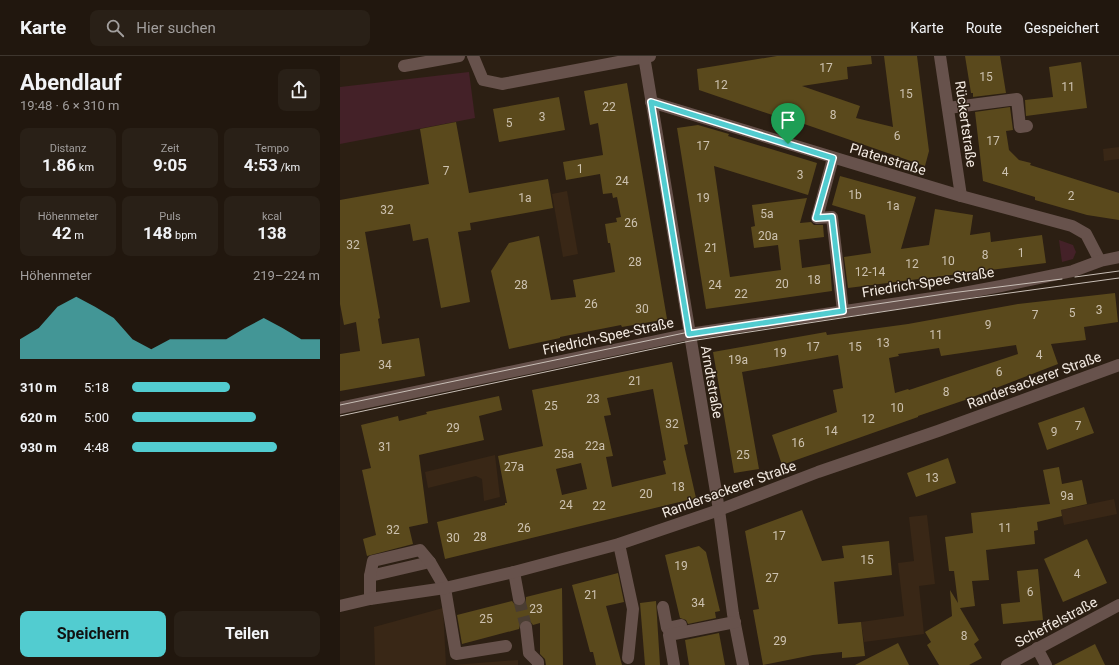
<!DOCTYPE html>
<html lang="de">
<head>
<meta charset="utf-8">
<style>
	:root { --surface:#21170e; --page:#292017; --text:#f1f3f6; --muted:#a29f9e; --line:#3e362e; --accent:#52ccd0 }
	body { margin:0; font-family:Roboto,sans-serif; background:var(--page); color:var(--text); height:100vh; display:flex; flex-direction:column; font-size:15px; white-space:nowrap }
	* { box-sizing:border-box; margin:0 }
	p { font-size:13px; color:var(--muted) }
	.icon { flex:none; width:22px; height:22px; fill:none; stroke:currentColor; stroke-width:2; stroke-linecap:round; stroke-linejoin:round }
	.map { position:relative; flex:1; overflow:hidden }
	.panel { display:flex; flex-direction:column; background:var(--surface); width:340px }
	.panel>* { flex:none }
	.pin { position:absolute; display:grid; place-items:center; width:34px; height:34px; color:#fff; margin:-41px -17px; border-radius:50% 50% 50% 0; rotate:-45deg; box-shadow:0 0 4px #0007 }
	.pin .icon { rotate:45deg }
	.round { display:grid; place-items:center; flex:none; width:42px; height:42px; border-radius:8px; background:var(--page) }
	.overview { display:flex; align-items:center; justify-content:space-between; height:68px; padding:0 20px }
	h1 { font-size:22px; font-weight:700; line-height:30px }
	.figures { display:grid; grid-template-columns:repeat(3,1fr); gap:6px; height:68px; padding:4px 20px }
	.figures div { display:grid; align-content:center; border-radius:8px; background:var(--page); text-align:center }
	.figures b { font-size:17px; font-weight:700 }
	.figures small { font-size:11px; font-weight:400 }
	.figures p { font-size:11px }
	.chart { height:112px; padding:8px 20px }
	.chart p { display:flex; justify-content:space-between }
	.chart svg { width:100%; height:72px; margin-top:4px; fill:var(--accent); opacity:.7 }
	.cta { display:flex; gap:8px; margin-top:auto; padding:8px 20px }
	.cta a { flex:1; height:46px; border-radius:8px; background:var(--accent); color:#111; font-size:16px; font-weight:700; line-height:46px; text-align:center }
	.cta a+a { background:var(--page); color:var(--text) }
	ul { padding:0 20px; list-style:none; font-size:13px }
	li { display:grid; grid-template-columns:64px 48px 1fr; align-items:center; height:30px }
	li i { height:10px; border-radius:5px; background:var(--accent) }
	header { display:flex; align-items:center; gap:24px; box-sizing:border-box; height:56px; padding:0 20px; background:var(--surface); border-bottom:1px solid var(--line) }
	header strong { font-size:19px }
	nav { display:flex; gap:22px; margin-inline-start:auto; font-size:14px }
	.search { width:280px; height:36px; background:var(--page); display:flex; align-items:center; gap:10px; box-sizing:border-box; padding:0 14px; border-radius:8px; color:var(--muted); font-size:15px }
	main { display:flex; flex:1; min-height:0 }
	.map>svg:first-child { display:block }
	.built { fill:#392716 }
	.green { fill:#442128 }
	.building { fill:#5a491c; fill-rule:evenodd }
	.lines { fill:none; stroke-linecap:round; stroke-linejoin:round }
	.minor-tunnel { stroke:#4a3d32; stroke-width:12; stroke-dasharray:12 6; stroke-linecap:butt }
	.minor { stroke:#67524c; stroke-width:12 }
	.tram { stroke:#c8beb6; stroke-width:1 }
	.route-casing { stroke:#fff; stroke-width:8 }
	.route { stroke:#52ccd0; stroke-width:5 }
	.labels { text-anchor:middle; stroke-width:3; stroke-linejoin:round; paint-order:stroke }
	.number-label { font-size:12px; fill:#cdc2b0 }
	.street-label { font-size:14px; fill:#f3eae2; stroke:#2c1f13 }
</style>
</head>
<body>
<header>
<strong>Karte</strong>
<div class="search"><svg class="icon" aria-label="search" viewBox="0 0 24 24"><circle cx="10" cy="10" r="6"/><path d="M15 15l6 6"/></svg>Hier suchen</div>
<nav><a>Karte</a><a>Route</a><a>Gespeichert</a></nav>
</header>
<main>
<section class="panel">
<div class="overview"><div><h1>Abendlauf</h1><p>19:48 · 6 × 310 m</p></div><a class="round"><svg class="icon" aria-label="share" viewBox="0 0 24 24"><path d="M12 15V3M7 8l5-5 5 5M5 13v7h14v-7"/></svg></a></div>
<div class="figures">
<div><p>Distanz</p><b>1.86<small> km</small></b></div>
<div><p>Zeit</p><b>9:05</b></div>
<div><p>Tempo</p><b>4:53<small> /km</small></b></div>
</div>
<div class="figures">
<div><p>Höhenmeter</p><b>42<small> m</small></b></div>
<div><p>Puls</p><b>148<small> bpm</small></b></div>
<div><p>kcal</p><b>138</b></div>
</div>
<div class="chart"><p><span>Höhenmeter</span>219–224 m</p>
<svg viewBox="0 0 160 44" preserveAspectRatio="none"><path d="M0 44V32L10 25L20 12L30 6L40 12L50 19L60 32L70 38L80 32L90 32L100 32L110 32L120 25L130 19L140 25L150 32L160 32V44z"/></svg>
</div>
<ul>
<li><b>310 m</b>5:18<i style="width:52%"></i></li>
<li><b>620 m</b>5:00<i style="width:66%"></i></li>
<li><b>930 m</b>4:48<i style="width:77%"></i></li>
</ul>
<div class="cta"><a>Speichern</a><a>Teilen</a></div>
</section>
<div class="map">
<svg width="779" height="609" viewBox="0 0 779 609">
	<rect width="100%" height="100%" fill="#2c1f13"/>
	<g class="built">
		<polygon points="779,91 779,103 764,105 763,93"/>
		<polygon points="227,135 238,198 223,201 212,138"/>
		<polygon points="155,399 160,441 144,445 142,423 136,420 88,432 85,416"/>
		<polygon points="774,443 777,458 724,469 721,454"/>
		<polygon points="587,459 595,528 579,530 584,578 524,586 521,566 564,560 558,507 574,505 569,461"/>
		<polygon points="103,552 106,609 35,609 34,571"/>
		<polygon points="178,604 178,609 113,609"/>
	</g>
	<g class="green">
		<polygon points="129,16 135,62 0,88 0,31"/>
		<polygon points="719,184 733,189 736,196 733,203 722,206"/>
	</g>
	<g class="building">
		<polygon points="437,0 531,0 532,8 507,11 508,23 462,30 520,50 516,62 553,71 544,0 577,0 589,95 585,110 447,62 447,64 359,34 357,13"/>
		<polygon points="625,0 660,0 666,37 633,41 633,37 631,37"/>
		<polygon points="741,6 747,52 686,60 685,44 713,41 709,11"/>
		<polygon points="287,27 327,263 282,271 281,269 220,281 220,282 169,293 151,215 169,187 199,180 211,244 236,241 233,224 275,216 270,187 268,187 265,168 277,166 276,162 281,161 277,141 273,142 272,137 263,138 260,118 226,124 223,106 263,99 258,67 250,69 244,35"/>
		<polygon points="219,41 225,74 159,86 153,53"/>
		<polygon points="670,51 673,74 666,75 669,94 679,104 691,107 690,109 779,137 779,164 747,159 695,144 695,141 643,125 635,56"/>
		<polygon points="116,66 129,137 208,123 213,152 130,167 131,174 118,176 130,246 101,252 88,182 73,185 70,168 25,176 40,262 38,263 42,288 79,282 85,320 0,335 0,298 20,295 16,266 4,269 0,248 0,144 89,128 80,73"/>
		<polygon points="358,69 389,78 388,80 477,107 468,139 374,110 390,221 441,214 438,189 414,192 411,171 415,170 412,149 467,142 460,167 471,166 474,169 483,169 484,181 459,184 462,212 490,208 492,235 366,253 337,72"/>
		<polygon points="500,120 576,141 561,193 589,189 595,153 633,159 630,179 650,176 651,186 702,179 706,207 508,232 504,201 531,197 525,159 492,149"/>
		<path d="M775,237L778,266L744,271L746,284L711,288L718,308L625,344L578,360V361L442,409L432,379L497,356L493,334L503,332L498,299L402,316L419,413L394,417L373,296L486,276L487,279L568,268L678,248ZM676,289L678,298L569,334L568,333L555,337L549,302L559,300L558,298L599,292L601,300Z"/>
		<path d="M332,306L348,388L344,389L356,442L105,503L97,466L165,449V447H167L158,400L203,390L192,334ZM313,333L326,404L323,405L326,418L272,431L266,401L273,400L264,360L271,359L267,342ZM241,407L247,433L222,439L216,413Z"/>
		<polygon points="159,340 162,354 139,360 144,384 79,399 88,467 69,471 73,488 27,500 23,483 36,479 22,414 31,412 21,369 58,360 59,365 87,358 86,356"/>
		<polygon points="744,351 754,377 707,394 698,367"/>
		<polygon points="608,402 616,427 576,441 567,417"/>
		<polygon points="719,411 722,428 742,424 747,448 721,454 722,460 697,466 698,474 694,475 695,488 646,494 649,524 632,525 635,550 620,552 639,584 634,588 642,602 629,609 599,609 587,589 591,586 585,576 612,560 610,534 618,547 614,515 609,515 605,481 633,477 631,457 710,448 703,414"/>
		<polygon points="462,454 482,505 504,502 502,490 549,485 552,519 494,526 498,568 521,566 525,600 502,602 502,596 473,599 423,609 413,554 419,553 405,475"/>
		<polygon points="747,483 767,527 723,546 704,503"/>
		<polygon points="359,490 366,496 380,555 375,556 376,562 348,568 346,564 340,562 325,499"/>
		<polygon points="698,513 703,564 663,568 661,548 680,546 677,515"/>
		<polygon points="278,517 284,546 266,550 282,609 256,609 253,596 250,596 232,529"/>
		<polygon points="222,532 223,609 206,609 205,603 200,598 200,567 193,569 189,564 181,565 179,573 122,588 117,559 172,545 176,550 181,550 186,546 186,541"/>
		<polygon points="316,545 320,609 305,609 300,547"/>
		<polygon points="379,577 385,609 349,609 345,584"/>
		<polygon points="558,587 569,609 515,609"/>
		<polygon points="755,588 765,609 714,609"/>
	</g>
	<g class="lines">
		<polyline class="minor-tunnel" points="179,543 186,571"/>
		<g class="minor">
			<polyline points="133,0 143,24 162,28 310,0"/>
			<polyline points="304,0 379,454 393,558 403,609"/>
			<polyline points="600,0 621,140"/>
			<polyline points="64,10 119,0"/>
			<polyline points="311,46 621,140 732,170 746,178 760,205"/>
			<polyline points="608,52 677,43 680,71 687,70"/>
			<polyline points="493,102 477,162 492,161 503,255"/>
			<polyline points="0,352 349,278 613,239 661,230 733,215 760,205 779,201"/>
			<polyline points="279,488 293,553 288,602"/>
			<polyline points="174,516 179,543"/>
			<polyline points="30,520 90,506"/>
			<polyline points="30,543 30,520 33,505 80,494 90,506 105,532 116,598 166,590"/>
			<polyline points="0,550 30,543 105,532 174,516 279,488 379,454 478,416 598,375 779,309"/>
			<polyline points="323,551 327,572 341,569"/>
			<polyline points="186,571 189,597 198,606 198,609"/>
			<polyline points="697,592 706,609"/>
			<polyline points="334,609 329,579 395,566"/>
			<polyline points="667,609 779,549"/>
		</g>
		<g class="tram">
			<polyline points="735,221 779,215"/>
			<polyline points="0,349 349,276 611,237 722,223"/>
			<polyline points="0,360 350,285 633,242 779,222"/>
		</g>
	</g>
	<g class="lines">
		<defs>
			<polygon id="route" points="311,46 493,102 476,162 492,161 503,255 349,278"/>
		</defs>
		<use href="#route" class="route-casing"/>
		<use href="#route" class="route"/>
	</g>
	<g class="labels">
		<g class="number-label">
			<text x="486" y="16">17</text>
			<text x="646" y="25">15</text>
			<text x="381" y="33">12</text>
			<text x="728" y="35">11</text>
			<text x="566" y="42">15</text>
			<text x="269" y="55">22</text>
			<text x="493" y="63">8</text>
			<text x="202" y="65">3</text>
			<text x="169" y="71">5</text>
			<text x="557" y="84">6</text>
			<text x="653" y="89">17</text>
			<text x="363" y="94">17</text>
			<text x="240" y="117">1</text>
			<text x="106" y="119">7</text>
			<text x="665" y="120">4</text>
			<text x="460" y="123">3</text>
			<text x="282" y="129">24</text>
			<text x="515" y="143">1b</text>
			<text x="731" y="144">2</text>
			<text x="185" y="146">1a</text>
			<text x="363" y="146">19</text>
			<text x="553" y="154">1a</text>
			<text x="47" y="158">32</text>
			<text x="427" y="162">5a</text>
			<text x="291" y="171">26</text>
			<text x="428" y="184">20a</text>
			<text x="13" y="193">32</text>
			<text x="371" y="196">21</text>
			<text x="681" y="201">1</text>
			<text x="645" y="203">8</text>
			<text x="608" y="209">10</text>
			<text x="295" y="210">28</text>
			<text x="572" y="212">12</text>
			<text x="530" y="220">12-14</text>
			<text x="474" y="228">18</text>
			<text x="442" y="232">20</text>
			<text x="181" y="233">28</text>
			<text x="375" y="233">24</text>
			<text x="401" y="242">22</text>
			<text x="251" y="252">26</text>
			<text x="302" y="257">30</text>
			<text x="759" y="258">3</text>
			<text x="732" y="261">5</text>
			<text x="695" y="263">7</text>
			<text x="648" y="273">9</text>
			<text x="596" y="283">11</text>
			<text x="543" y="291">13</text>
			<text x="473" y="295">17</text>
			<text x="515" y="295">15</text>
			<text x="440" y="301">19</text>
			<text x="699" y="303">4</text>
			<text x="398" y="308">19a</text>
			<text x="45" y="313">34</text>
			<text x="659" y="320">6</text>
			<text x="295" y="329">21</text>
			<text x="606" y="340">8</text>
			<text x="253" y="347">23</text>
			<text x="211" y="354">25</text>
			<text x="557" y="356">10</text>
			<text x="528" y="367">12</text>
			<text x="332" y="372">32</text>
			<text x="738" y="374">7</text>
			<text x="113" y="376">29</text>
			<text x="491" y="379">14</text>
			<text x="714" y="380">9</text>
			<text x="458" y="391">16</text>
			<text x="255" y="394">22a</text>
			<text x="45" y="395">31</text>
			<text x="224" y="402">25a</text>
			<text x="403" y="403">25</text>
			<text x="174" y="415">27a</text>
			<text x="592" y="426">13</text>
			<text x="338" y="435">18</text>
			<text x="306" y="442">20</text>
			<text x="727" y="444">9a</text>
			<text x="226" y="453">24</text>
			<text x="259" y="454">22</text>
			<text x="184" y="476">26</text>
			<text x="665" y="476">11</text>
			<text x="53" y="478">32</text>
			<text x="439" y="484">17</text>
			<text x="140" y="485">28</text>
			<text x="113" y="486">30</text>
			<text x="527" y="508">15</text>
			<text x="341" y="514">19</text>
			<text x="737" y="522">4</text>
			<text x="432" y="526">27</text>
			<text x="690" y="540">6</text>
			<text x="251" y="543">21</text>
			<text x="358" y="551">34</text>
			<text x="196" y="557">23</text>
			<text x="146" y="567">25</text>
			<text x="624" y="584">8</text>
			<text x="440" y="589">29</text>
		</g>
		<g class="street-label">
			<text transform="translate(626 68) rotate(82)" y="5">Rückertstraße</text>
			<text transform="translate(548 103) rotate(17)" y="5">Platenstraße</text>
			<text transform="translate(588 226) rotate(-9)" y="5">Friedrich-Spee-Straße</text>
			<text transform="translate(268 280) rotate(-12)" y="5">Friedrich-Spee-Straße</text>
			<text transform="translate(694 324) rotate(-20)" y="5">Randersackerer Straße</text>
			<text transform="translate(372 326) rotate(80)" y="5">Arndtstraße</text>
			<text transform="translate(389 433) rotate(-20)" y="5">Randersackerer Straße</text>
			<text transform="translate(716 566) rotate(-28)" y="5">Scheffelstraße</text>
		</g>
	</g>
</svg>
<div class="pin" style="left:448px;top:88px;background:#1e9e55"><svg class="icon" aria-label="arrive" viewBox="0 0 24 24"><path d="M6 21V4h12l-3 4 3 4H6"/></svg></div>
</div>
</main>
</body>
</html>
